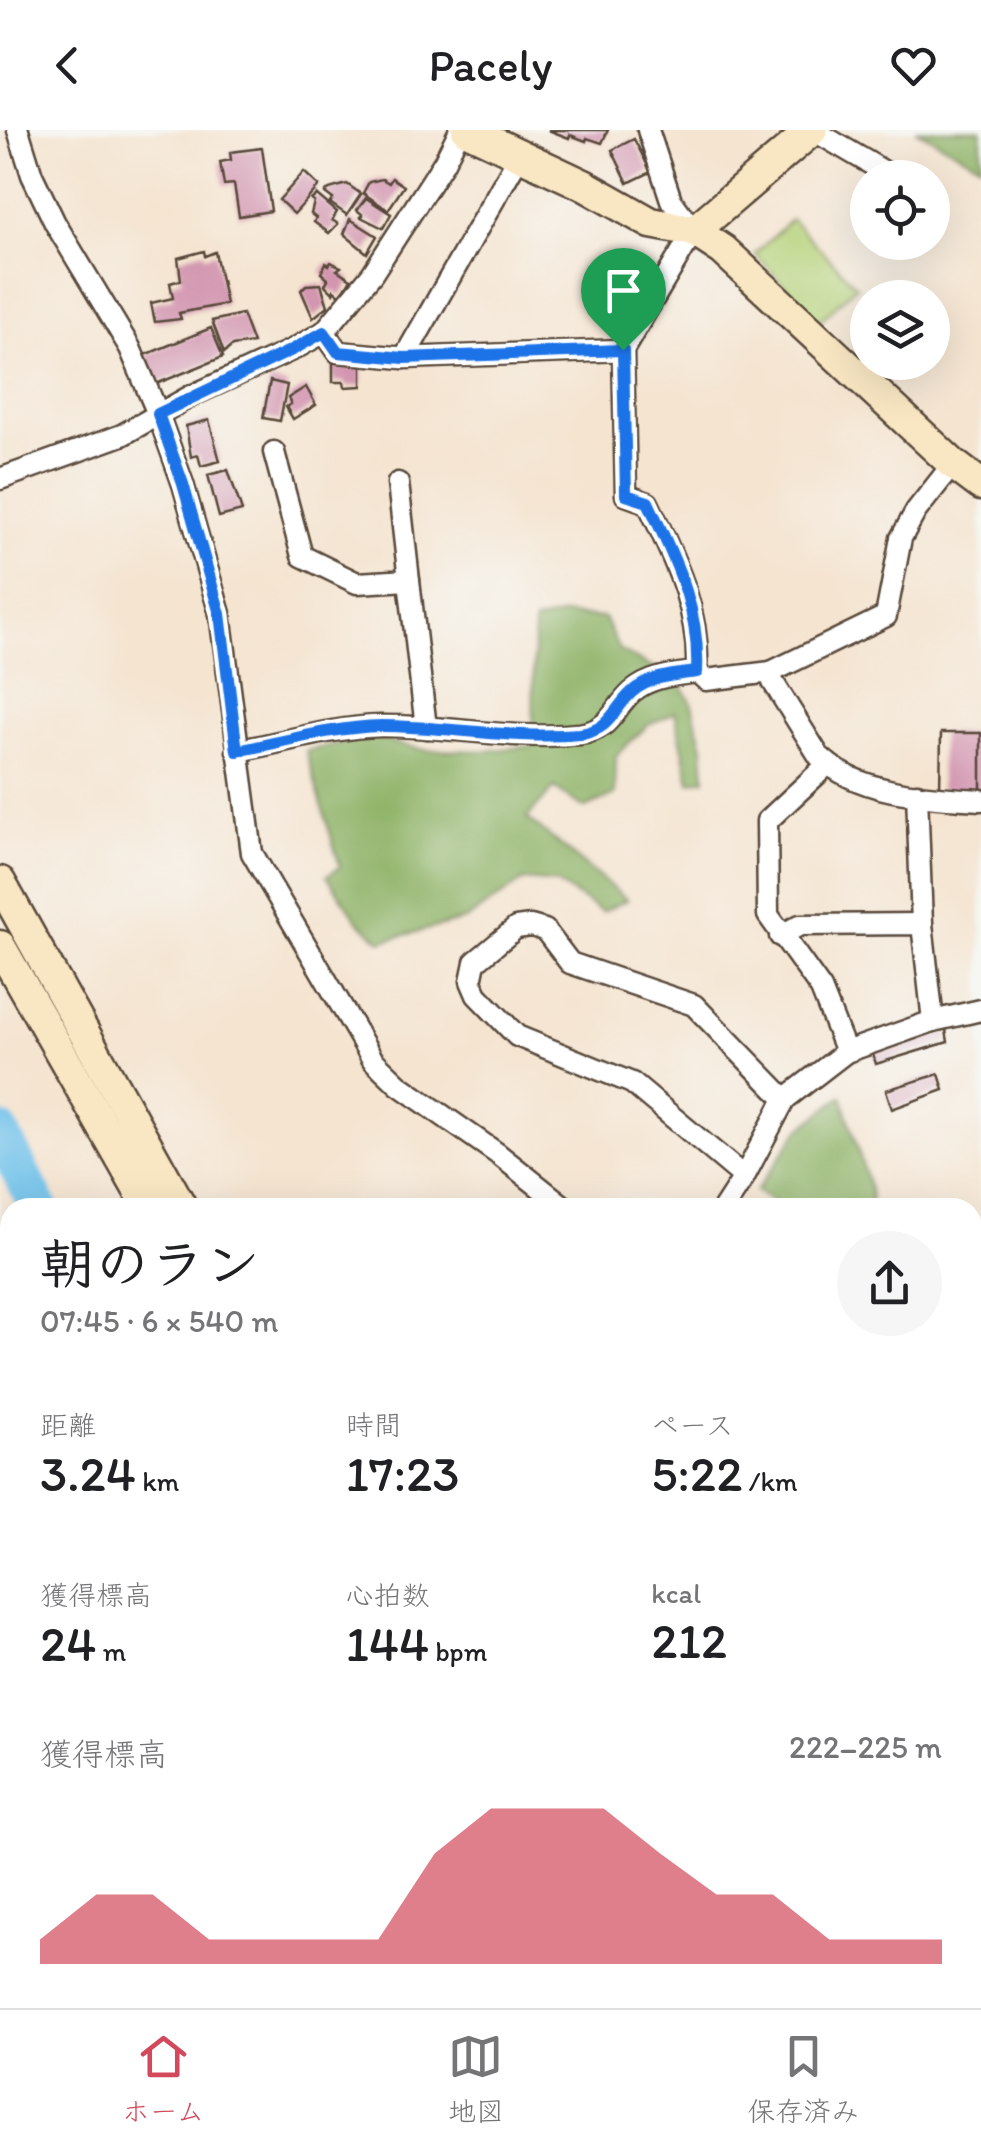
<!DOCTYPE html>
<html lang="ja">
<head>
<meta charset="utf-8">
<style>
	:root { --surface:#fff; --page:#f6f6f6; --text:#202124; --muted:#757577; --line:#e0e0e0; --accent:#d1495b }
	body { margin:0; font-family:Itim,"Klee One",sans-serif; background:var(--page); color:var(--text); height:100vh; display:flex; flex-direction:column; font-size:38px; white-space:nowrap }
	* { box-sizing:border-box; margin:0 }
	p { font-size:32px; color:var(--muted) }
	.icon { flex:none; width:55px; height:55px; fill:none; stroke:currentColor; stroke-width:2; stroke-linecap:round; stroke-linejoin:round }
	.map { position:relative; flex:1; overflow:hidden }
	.sheet { position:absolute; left:0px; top:1068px; width:982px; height:812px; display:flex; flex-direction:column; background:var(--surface); border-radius:30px 30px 0 0; box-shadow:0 10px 40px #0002 }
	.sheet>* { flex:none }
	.tools { position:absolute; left:850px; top:30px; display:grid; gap:20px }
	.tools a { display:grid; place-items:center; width:100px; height:100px; border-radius:50%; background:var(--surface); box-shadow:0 10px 40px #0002; font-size:50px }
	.pin { position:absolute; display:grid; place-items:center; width:85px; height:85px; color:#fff; margin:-102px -42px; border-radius:50% 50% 50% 0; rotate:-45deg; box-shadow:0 0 10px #0007 }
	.pin .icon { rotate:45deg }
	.round { display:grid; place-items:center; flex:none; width:105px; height:105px; border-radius:52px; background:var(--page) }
	.overview { display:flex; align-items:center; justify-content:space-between; height:170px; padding:0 40px }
	h1 { font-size:55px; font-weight:600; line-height:75px }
	.figures { display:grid; grid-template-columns:repeat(3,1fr); gap:15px; height:170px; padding:10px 40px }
	.figures div { display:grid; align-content:center }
	.figures b { font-size:50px; font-weight:600 }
	.figures small { font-size:28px; font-weight:400 }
	.figures p { font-size:28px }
	.chart { height:280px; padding:20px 40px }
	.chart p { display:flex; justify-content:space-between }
	.chart svg { width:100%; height:180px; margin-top:10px; fill:var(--accent); opacity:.7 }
	header { display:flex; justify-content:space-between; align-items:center; height:130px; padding:0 40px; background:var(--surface); font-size:45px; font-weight:600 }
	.tabs { display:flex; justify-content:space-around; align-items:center; height:140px; border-top:2px solid var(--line); background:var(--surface); font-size:28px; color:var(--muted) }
	.tabs a { display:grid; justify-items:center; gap:5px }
	.tabs .active { color:var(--accent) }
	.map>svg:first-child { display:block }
	.green { fill:#b5d279; stroke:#787e4c; stroke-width:2.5 }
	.forest { fill:#90b469; stroke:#666f44; stroke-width:2.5 }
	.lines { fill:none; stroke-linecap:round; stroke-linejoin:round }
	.stream { stroke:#6ec1ea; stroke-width:6 }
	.river { stroke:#6ec1ea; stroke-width:38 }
	.building { fill:#d396b0 }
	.street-casing { stroke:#574639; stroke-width:25 }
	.secondary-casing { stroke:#574639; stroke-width:35 }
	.street { stroke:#fff; stroke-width:20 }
	.secondary { stroke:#f9e7c3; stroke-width:30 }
	.route-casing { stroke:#fff; stroke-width:20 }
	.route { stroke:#1a73e8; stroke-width:12 }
</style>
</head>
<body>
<header><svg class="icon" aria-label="back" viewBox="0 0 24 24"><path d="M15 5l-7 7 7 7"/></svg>Pacely<svg class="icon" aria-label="heart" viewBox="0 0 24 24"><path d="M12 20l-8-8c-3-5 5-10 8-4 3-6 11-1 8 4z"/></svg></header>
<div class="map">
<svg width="981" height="1878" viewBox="0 0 981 1878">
	<rect width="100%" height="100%" fill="#f6f6f2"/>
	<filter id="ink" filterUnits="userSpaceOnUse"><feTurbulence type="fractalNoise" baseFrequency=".01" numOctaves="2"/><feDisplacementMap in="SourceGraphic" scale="20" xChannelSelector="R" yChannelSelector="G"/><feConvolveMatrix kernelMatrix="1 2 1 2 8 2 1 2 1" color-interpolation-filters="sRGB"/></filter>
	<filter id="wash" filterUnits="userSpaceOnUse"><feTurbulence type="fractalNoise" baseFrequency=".0048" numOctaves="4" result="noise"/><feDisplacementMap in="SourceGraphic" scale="40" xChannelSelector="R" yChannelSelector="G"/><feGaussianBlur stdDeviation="2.25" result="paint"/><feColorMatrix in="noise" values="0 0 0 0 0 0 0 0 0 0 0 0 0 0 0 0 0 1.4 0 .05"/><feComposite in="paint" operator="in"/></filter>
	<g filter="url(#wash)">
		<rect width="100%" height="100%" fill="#f5e4d0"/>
		<polygon class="green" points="791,89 856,156 819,192 755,124"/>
		<g class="forest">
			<polygon points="916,0 981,0 981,35"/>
			<polygon points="564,485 604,488 619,520 679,552 691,571 703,617 705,649 690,652 675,582 647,596 616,625 615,665 585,678 554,658 527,688 627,770 602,782 556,753 525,750 465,790 381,811 358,791 327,746 340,737 306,621 367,607 425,620 485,621 533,616 534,492"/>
			<polygon points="842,966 870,1060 872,1077 782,1077 756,1061 799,1000"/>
			<polygon points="973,1246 981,1248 981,1345 973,1344"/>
		</g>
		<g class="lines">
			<polyline class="stream" points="737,1878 741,1870"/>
			<g class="river">
				<polyline points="0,1002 39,1078"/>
				<polyline points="972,1838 981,1841"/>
			</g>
		</g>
		<g id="blocks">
			<g class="building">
				<polygon points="548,0 608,0 602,13 587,8 586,11 570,5 569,8"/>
				<polygon points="634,9 651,42 628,53 612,20"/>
				<polygon points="262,18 271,81 239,86 234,54 224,55 220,32 231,30 230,22"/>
				<polygon points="304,42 319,56 294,84 279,70"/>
				<polygon points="392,48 404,56 388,80 363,63 369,52 382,49 389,53"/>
				<polygon points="347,54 361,64 347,85 330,73 333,69 325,63 329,59"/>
				<polygon points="317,65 337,82 332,90 338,94 329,103 314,92 316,88 311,84 314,72 311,70"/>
				<polygon points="366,68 391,84 383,98 361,87 363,85 357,80"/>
				<polygon points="350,89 377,106 367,123 344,104"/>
				<polygon points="204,121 205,126 215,122 226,174 179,183 181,189 155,192 151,173 173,168 170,153 181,150 178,128"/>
				<polygon points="331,132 341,137 337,140 351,149 341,166 334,160 333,163 325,155 328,149 321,143 326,133 329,135"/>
				<polygon points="321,154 328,176 313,188 301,160 306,155"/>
				<polygon points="242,184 253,213 232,216 224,223 212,191"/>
				<polygon points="211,198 223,227 156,254 145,225"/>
				<polygon points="333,230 362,230 362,256 345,257 344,252 333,252"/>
				<polygon points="270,251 287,255 280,291 263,288"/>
				<polygon points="306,257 316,275 293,289 286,277 291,274 288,268"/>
				<polygon points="209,290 220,331 201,336 198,325 191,327 186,296"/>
				<polygon points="228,340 242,381 219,387 208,345"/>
				<polygon points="941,603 981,603 981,662 940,661"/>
				<polygon points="945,894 948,912 876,934 871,918"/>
				<polygon points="939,944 944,960 892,979 886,960"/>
			</g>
		</g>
	</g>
	<g filter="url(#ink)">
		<use href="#blocks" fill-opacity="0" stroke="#574639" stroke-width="2.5"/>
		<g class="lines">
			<defs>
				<g id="street">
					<polyline points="18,0 32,45 55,93 130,218 158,284 183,354 220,484 252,723 373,930 399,955 498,1024 566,1078"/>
					<path d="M648,0L671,70L694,101L623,220L626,365L648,373C674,429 700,478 697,542L706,550L771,542L773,552L819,626C859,665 929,667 981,670"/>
					<polyline points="813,0 895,48"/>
					<polyline points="324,202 338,222 404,228 623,220"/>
					<polyline points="404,228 519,26"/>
					<polyline points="274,322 302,426 357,453 409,450 398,353"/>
					<polyline points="0,349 122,305 191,266 294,219 324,202 372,144 444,32 460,0"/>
					<polyline points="409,450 426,598"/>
					<polyline points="771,542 886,486 901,408 916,381 953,334"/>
					<path d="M237,621C284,612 333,597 381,596C447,595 514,611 580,604C611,600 613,579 632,562C651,546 674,545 697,542"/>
					<polyline points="828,634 767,691 768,785 821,859 846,922"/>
					<polyline points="917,664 922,794"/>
					<polyline points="780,806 800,795 922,794 933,891"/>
					<polyline points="744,1047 632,953 517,906 477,865 471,851 475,832 516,798 531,796 545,800 570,833 694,875 785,969"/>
					<polyline points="724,1078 744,1047 785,969 846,922 933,891 981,880"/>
					<polyline points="972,1388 981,1396"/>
					<polyline points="0,1697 10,1701"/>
					<polyline points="558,1878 562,1870"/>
				</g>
				<g id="secondary">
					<polyline points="467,0 584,55 651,93 694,101 723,120 953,334 981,355"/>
					<polyline points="694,101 812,0"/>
					<polyline points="0,752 182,1078"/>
					<polyline points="0,816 149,1078"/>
					<polyline points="972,1728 981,1733"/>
				</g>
			</defs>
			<use href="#street" class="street-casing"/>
			<use href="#secondary" class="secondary-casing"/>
			<use href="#street" class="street"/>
			<use href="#secondary" class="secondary"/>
		</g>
	</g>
	<g class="lines" filter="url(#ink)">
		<defs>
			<path id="route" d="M324,202L338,222L404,228L623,220L626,365L648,372C675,430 700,477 697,542C674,545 650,546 632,562C613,579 611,600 580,604C514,610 447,596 381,596C333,597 283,612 237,621L220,484L183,354L158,284L294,219Z"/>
		</defs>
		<use href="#route" class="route-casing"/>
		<use href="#route" class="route"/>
	</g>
</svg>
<div class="tools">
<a><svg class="icon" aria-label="locate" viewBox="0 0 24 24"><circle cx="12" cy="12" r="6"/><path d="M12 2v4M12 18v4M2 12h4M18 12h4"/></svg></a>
<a><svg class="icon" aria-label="layers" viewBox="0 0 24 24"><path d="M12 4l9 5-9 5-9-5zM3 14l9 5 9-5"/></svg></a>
</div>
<div class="pin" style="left:623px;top:220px;background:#1e9e55"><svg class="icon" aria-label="arrive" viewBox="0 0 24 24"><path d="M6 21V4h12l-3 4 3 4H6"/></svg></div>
<section class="sheet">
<div class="overview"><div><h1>朝のラン</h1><p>07:45 · 6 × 540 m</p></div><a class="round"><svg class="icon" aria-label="share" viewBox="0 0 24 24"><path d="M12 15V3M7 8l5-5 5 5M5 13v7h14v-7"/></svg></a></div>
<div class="figures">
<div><p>距離</p><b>3.24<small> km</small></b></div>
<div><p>時間</p><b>17:23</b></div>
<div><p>ペース</p><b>5:22<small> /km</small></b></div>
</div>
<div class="figures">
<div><p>獲得標高</p><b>24<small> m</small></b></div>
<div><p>心拍数</p><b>144<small> bpm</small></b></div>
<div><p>kcal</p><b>212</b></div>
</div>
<div class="chart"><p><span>獲得標高</span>222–225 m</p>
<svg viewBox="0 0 160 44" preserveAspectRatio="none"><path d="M0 44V38L10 27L20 27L30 38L40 38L50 38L60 38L70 17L80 6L90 6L100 6L110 17L120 27L130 27L140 38L150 38L160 38V44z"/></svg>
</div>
</section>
</div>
<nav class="tabs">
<a class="active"><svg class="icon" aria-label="home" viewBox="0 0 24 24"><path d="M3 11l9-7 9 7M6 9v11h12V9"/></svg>ホーム</a>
<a><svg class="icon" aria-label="map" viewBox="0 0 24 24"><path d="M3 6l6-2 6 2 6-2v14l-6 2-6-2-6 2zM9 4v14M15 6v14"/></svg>地図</a>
<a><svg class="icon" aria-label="saved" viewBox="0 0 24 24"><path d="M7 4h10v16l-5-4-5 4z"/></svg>保存済み</a>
</nav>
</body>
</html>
